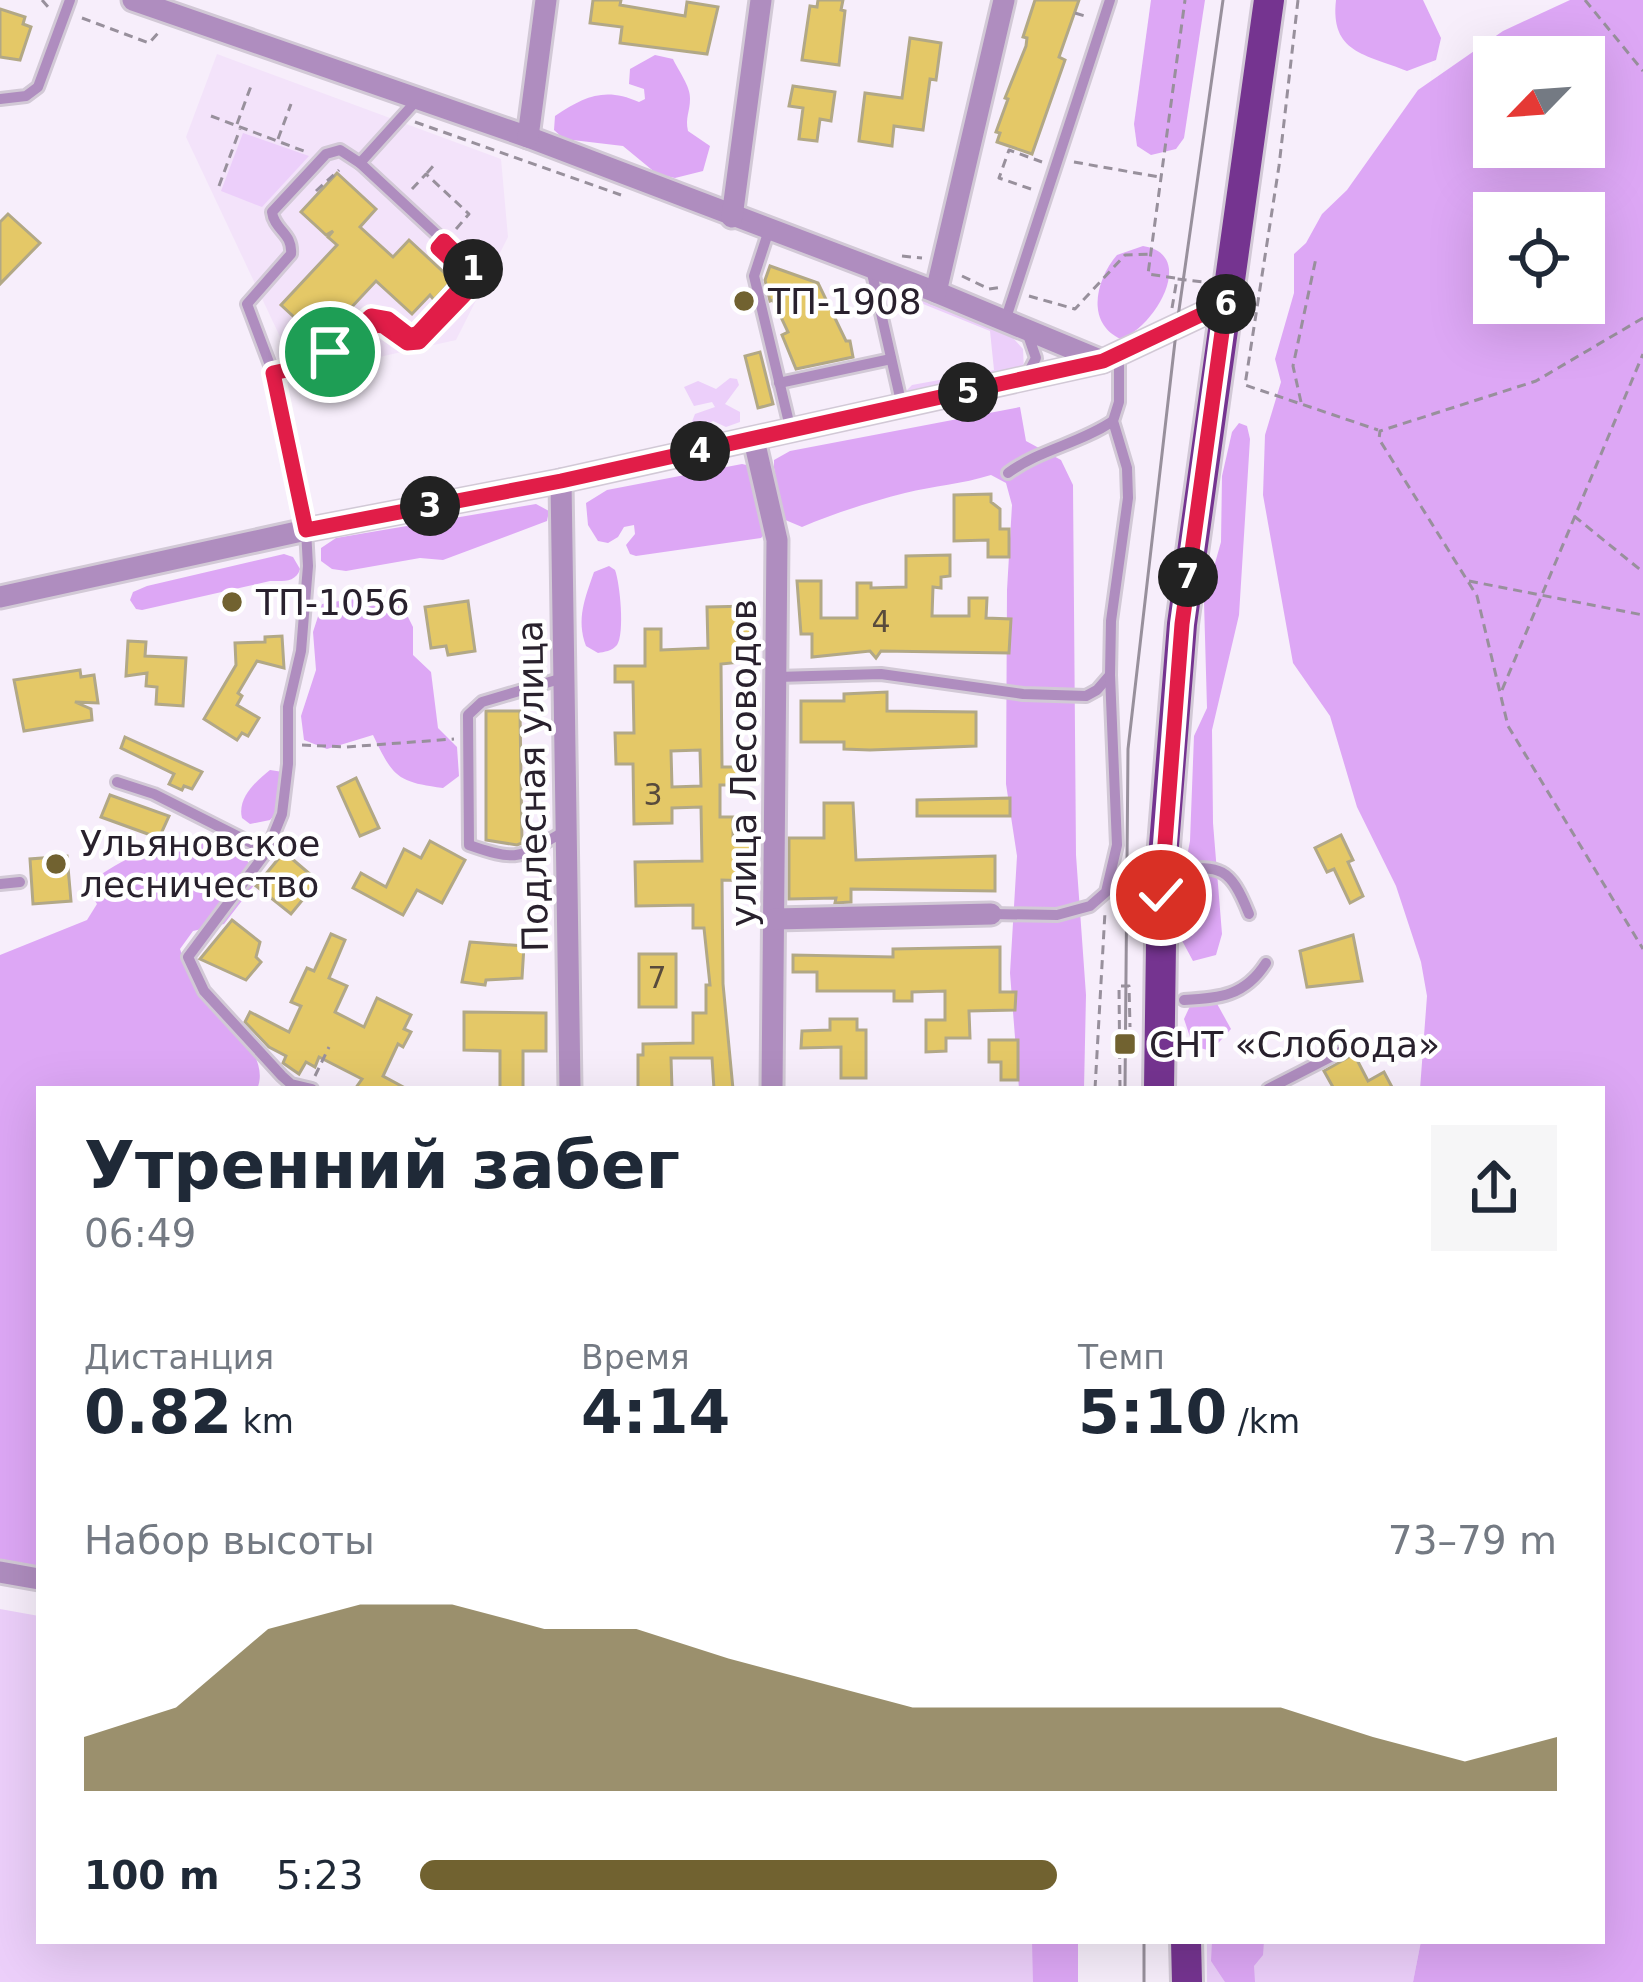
<!DOCTYPE html>
<html lang="ru">
<head>
<meta charset="utf-8">
<style>
	:root { --surface:#fff; --page:#f6f6f7; --text:#1f2937; --muted:#747a83; --accent:#716230 }
	body { margin:0; font-family:"DejaVu Sans",sans-serif; background:var(--page); color:var(--text); height:100vh; display:flex; flex-direction:column; font-size:45px; white-space:nowrap }
	* { box-sizing:border-box; margin:0 }
	p { font-size:39px; color:var(--muted) }
	.icon { flex:none; width:66px; height:66px; fill:none; stroke:currentColor; stroke-width:2; stroke-linecap:round; stroke-linejoin:round }
	.map { position:relative; flex:1; overflow:hidden }
	.drawer { position:absolute; left:36px; top:1086px; width:1569px; height:858px; display:flex; flex-direction:column; background:var(--surface); border-radius:0px; box-shadow:0 12px 48px #0002 }
	.drawer>* { flex:none }
	.needle { width:78px; rotate:245deg }
	.buttons { position:absolute; left:1473px; top:36px; display:grid; gap:24px }
	.buttons a { display:grid; place-items:center; width:132px; height:132px; border-radius:0px; background:var(--surface); box-shadow:0 12px 48px #0002; font-size:60px }
	.pin { position:absolute; display:grid; place-items:center; width:102px; height:102px; color:#fff; margin:-51px; border:6px solid #fff; border-radius:50%; box-shadow:0 3px 12px #0007 }
	.km { position:absolute; width:60px; height:60px; margin:-30px; border-radius:50%; background:#222; color:#fff; font-size:33px; line-height:60px; text-align:center }
	.round { display:grid; place-items:center; flex:none; width:126px; height:126px; border-radius:0px; background:var(--page) }
	.head { display:flex; align-items:center; justify-content:space-between; height:204px; padding:0 48px }
	h1 { font-size:66px; font-weight:700; line-height:90px }
	.metrics { display:grid; grid-template-columns:repeat(3,1fr); gap:18px; height:204px; padding:12px 48px }
	.metrics div { display:grid; align-content:center }
	.metrics b { font-size:60px; font-weight:700 }
	.metrics small { font-size:33px; font-weight:400 }
	.metrics p { font-size:33px }
	.chart { height:336px; padding:24px 48px }
	.chart p { display:flex; justify-content:space-between }
	.chart svg { width:100%; height:216px; margin-top:12px; fill:var(--accent); opacity:.7 }
	ul { padding:0 48px; list-style:none; font-size:39px }
	li { display:grid; grid-template-columns:192px 144px 1fr; align-items:center; height:90px }
	li i { height:30px; border-radius:15px; background:var(--accent) }
	.map>svg:first-child { display:block }
	.built { fill:#f3e3fa }
	.green { fill:#eccffa }
	.forest { fill:#dda7f5; fill-rule:evenodd }
	.building { fill:#e4c867; stroke:#b2a886; stroke-width:3; fill-rule:evenodd }
	.lines { fill:none; stroke-linecap:round; stroke-linejoin:round }
	.lane-casing { stroke:#d2c9d6; stroke-width:16 }
	.street-casing { stroke:#d2c9d6; stroke-width:27 }
	.primary-casing { stroke:#d2c9d6; stroke-width:36 }
	.path { stroke:#98909c; stroke-width:3; stroke-dasharray:9 6; stroke-linecap:butt }
	.lane { stroke:#af8dbf; stroke-width:10 }
	.street { stroke:#af8dbf; stroke-width:21 }
	.primary { stroke:#753490; stroke-width:30 }
	.tram { stroke:#98909c; stroke-width:3 }
	.route-casing { stroke:#fff; stroke-width:24 }
	.route { stroke:#e11d48; stroke-width:15 }
	.poi-dot { fill:#716230; stroke:#fff; stroke-width:4.5 }
	.labels { text-anchor:middle; stroke-width:9; stroke-linejoin:round; paint-order:stroke }
	.number-label { font-size:30px; fill:#584b3c }
	.poi-label { font-size:36px; fill:#29212d; stroke:#fff; text-anchor:start }
	.street-label { font-size:36px; fill:#29212d; stroke:#fff }
</style>
</head>
<body>
<div class="map">
<svg width="1643" height="1982" viewBox="0 0 1643 1982">
	<rect width="100%" height="100%" fill="#f7eefb"/>
	<polygon class="built" points="217,54 501,159 508,237 456,340 298,375 186,137"/>
	<g class="green">
		<polygon points="243,133 309,156 262,207 221,191"/>
		<polygon points="888,286 1006,330 1023,349 1024,370 909,397 906,391 912,385 994,370 990,331 881,287"/>
		<polygon points="730,378 737,379 739,385 725,404 740,412 740,422 726,427 713,421 699,430 689,429 695,414 715,407 712,402 694,406 684,387 698,381 716,389"/>
		<polygon points="0,1609 39,1616 39,1941 1069,1941 1069,1982 0,1982"/>
		<polygon points="1207,1941 1421,1941 1413,1982 1207,1982"/>
	</g>
	<g class="forest">
		<polygon points="1151,0 1205,0 1184,138 1176,149 1151,155 1137,146 1134,124"/>
		<path d="M1336,0H1423L1441,38L1436,60L1407,71C1365,54 1330,53 1336,0Z"/>
		<path d="M1570,0H1643V1982H1413L1421,1941H1602V1089H1420L1427,996L1421,962L1396,886L1357,807L1330,716L1293,663L1263,495L1265,435L1281,382L1275,359L1294,293V254L1306,243L1322,214L1347,190L1418,90L1503,31ZM1494,57H1584V147H1494ZM1494,213H1584V303H1494Z"/>
		<path d="M655,55L673,59C678,70 691,87 690,99C690,112 685,117 688,131L710,146L703,171L675,178L657,174L623,146L564,139L554,130L555,116C585,96 605,87 639,102L645,99L644,89L629,84L630,69Z"/>
		<path d="M1143,246C1197,254 1156,326 1121,339C1085,323 1096,279 1117,255Z"/>
		<path d="M1020,407L1026,441L1061,460L1073,485L1076,855L1086,995L1084,1089H1019L1010,973L1017,856L1006,784L1007,590L1012,505L1006,483L991,475C962,484 934,486 905,493C870,502 835,513 802,527L783,519L774,468V460L790,451Z"/>
		<polygon points="1239,423 1247,426 1250,439 1239,615 1212,730 1213,823 1222,934 1216,955 1193,961 1179,935 1179,897 1190,841 1194,736 1207,708 1204,602 1221,542 1222,476 1232,432"/>
		<path d="M742,464L751,466C755,488 766,509 768,530L761,538L636,556L630,554L626,545L635,534L634,525L624,527L618,537L608,543L598,541L588,525L586,503L607,490Z"/>
		<polygon points="536,504 549,511 547,521 443,560 420,558 346,571 332,569 321,561 321,548 336,538"/>
		<path d="M284,554L293,557L300,569C296,583 282,581 270,581L142,610L136,609L130,600L133,592L147,586Z"/>
		<path d="M609,566L615,570C620,583 625,634 617,645C612,651 604,652 598,653L586,646C576,619 585,598 594,572Z"/>
		<path d="M351,599L379,606L402,605L413,627V655L431,672L438,728L457,747L459,776L443,788C397,782 393,777 373,735L327,749L304,740L301,716L316,670L313,632L322,604Z"/>
		<path d="M270,770L283,772L287,801L270,820L250,824L242,818C237,798 256,781 270,770Z"/>
		<path d="M203,843C227,847 252,855 258,880L224,924L193,931L180,949C193,992 276,1047 257,1089H39V1566L0,1559V955L87,920L97,904L85,885C129,855 150,845 203,843Z"/>
		<polygon points="1197,991 1210,991 1231,1029 1211,1051 1193,1046 1184,1019"/>
		<polygon points="1032,1941 1078,1941 1078,1982 1033,1982"/>
		<polygon points="1212,1941 1264,1941 1263,1955 1254,1966 1255,1982 1225,1982 1211,1961"/>
	</g>
	<g class="building">
		<polygon points="593,0 621,0 620,5 685,16 687,2 718,7 707,54 620,43 622,27 590,23"/>
		<polygon points="818,0 843,0 841,10 845,11 839,65 802,60 810,6 817,7"/>
		<polygon points="1035,0 1079,0 1059,57 1065,60 1032,154 997,142 1000,133 996,132 1008,99 1005,98 1026,46 1027,38 1023,37"/>
		<polygon points="0,9 25,17 23,24 31,27 20,60 0,57"/>
		<polygon points="910,38 941,43 936,80 930,79 923,130 894,126 892,146 859,141 865,93 902,98"/>
		<polygon points="793,86 835,92 831,121 820,119 817,141 799,139 803,108 789,106"/>
		<polygon points="337,173 376,209 360,227 393,257 409,240 452,280 434,300 430,295 412,314 376,281 320,341 281,305 337,245 328,237 333,231 326,235 301,212"/>
		<polygon points="8,214 40,243 0,284 0,222"/>
		<polygon points="770,266 818,283 846,341 850,341 853,357 796,369 782,335 788,332 773,300 770,301 765,280"/>
		<polygon points="760,352 773,404 758,408 745,356"/>
		<polygon points="991,494 991,502 1000,509 1000,529 1009,529 1009,557 988,557 988,540 954,541 954,495"/>
		<polygon points="950,555 950,576 941,577 941,588 933,587 932,616 969,616 969,598 987,598 986,618 1011,619 1009,653 881,651 876,658 870,651 812,657 812,634 801,634 797,581 821,581 821,618 857,618 857,583 871,583 871,588 906,587 906,556"/>
		<polygon points="468,601 475,651 448,655 446,646 431,648 425,607"/>
		<path d="M751,606V661L721,664L722,767H742V785H720V817H733V838H756V881L722,880L723,984L733,1089H714L712,1058H671L672,1089H638V1055H643V1044L693,1043V1013H706V985H710L704,928H693V905L636,906L635,862L702,861L701,807L672,808V823L634,824L633,764H616L615,733H634L633,682H615V666H645V629H661V650L708,648L707,607ZM700,750L701,786L672,787L671,751Z"/>
		<polygon points="282,636 284,668 257,661 238,693 242,696 237,705 259,718 248,736 242,733 237,740 204,719 236,665 235,643 265,642 265,637"/>
		<polygon points="128,641 146,642 145,656 186,658 183,706 156,704 157,687 146,686 147,673 126,676"/>
		<polygon points="80,670 81,677 94,675 98,703 75,702 91,709 92,720 24,731 14,680"/>
		<polygon points="887,692 887,711 976,712 976,746 870,750 844,749 844,742 801,742 801,701 844,701 844,694"/>
		<polygon points="486,711 520,711 522,843 517,845 486,840"/>
		<polygon points="125,737 202,772 192,789 184,786 182,790 169,784 174,774 121,748"/>
		<polygon points="356,778 379,828 360,836 338,787"/>
		<polygon points="110,795 169,816 159,838 101,817"/>
		<polygon points="1010,798 1010,816 917,816 917,800"/>
		<polygon points="824,803 853,803 856,860 995,856 995,891 851,889 851,902 835,903 836,898 789,899 789,838 824,838"/>
		<polygon points="1341,835 1353,860 1348,862 1363,896 1350,903 1334,869 1327,872 1315,848"/>
		<polygon points="430,841 465,860 442,903 417,890 403,915 353,888 361,873 386,887 404,849 421,858"/>
		<polygon points="284,852 318,881 291,914 256,886"/>
		<polygon points="67,856 71,901 33,904 30,859"/>
		<polygon points="232,920 260,942 256,957 261,962 246,980 200,959"/>
		<polygon points="331,934 345,940 329,978 347,986 335,1012 364,1027 377,998 411,1015 404,1029 411,1032 403,1047 398,1044 383,1076 407,1089 355,1089 362,1079 319,1057 315,1067 306,1062 299,1074 283,1063 286,1056 269,1047 245,1022 250,1012 289,1032 301,1006 291,1002 307,968 314,971"/>
		<polygon points="1353,935 1362,981 1307,987 1300,951"/>
		<polygon points="470,942 524,946 522,978 486,980 485,985 462,982"/>
		<polygon points="1000,947 1000,992 1016,992 1015,1010 969,1011 970,1038 946,1038 946,1051 926,1052 926,1020 945,1020 945,991 912,992 912,1001 894,1001 894,991 817,991 817,972 793,972 793,955 893,957 893,949"/>
		<rect x="639" y="954" width="37" height="53"/>
		<polygon points="464,1012 546,1013 546,1051 523,1051 523,1089 500,1089 500,1051 464,1050"/>
		<polygon points="830,1019 857,1019 857,1030 866,1030 866,1078 841,1078 841,1047 801,1048 802,1031 830,1030"/>
		<polygon points="989,1040 1018,1040 1018,1080 1001,1080 1001,1062 989,1062"/>
		<polygon points="1354,1054 1368,1081 1384,1072 1393,1089 1334,1089 1324,1071"/>
	</g>
	<g class="lines">
		<defs>
			<g id="lane">
				<polyline points="0,99 26,96 38,87 70,0"/>
				<polyline points="360,163 418,99"/>
				<polyline points="769,230 754,276 791,431"/>
				<polyline points="871,269 902,406"/>
				<polyline points="1005,321 1110,0"/>
				<polyline points="1027,332 1036,358 1027,375"/>
				<polyline points="779,383 891,359"/>
				<path d="M1008,473C1041,449 1079,444 1113,421"/>
				<polyline points="777,677 881,674 1023,694 1086,696 1097,690 1110,675 1111,621 1128,498 1127,468 1113,421 1119,402 1119,353"/>
				<path d="M563,678L482,702L468,715L469,845C520,863 519,857 565,831"/>
				<path d="M117,782L154,794L267,851L282,814L288,764V707L301,651L308,566L306,530L273,373L332,360L376,325L383,326L407,343L419,342L475,281L471,266L360,163L340,150L326,154L272,212C274,230 293,233 291,254L247,304L273,373"/>
				<polyline points="267,851 188,957 204,991 282,1076 291,1084 312,1089"/>
				<path d="M1165,870C1218,867 1228,861 1249,914"/>
				<polyline points="0,884 20,882"/>
				<polyline points="992,914 1057,915 1090,906 1106,892 1117,845 1110,675"/>
				<path d="M1184,1000C1220,998 1245,996 1266,963"/>
				<polyline points="1268,1089 1346,1049"/>
			</g>
			<g id="street">
				<polyline points="133,0 528,137 936,292 1102,361"/>
				<polyline points="528,137 546,0"/>
				<polyline points="732,217 761,0"/>
				<polyline points="936,292 1004,0"/>
				<polyline points="754,440 777,540 772,1089"/>
				<polyline points="561,481 570,1089"/>
				<polyline points="0,597 306,530 561,481 1103,361 1226,303"/>
				<polyline points="775,919 991,914"/>
				<polyline points="0,1572 39,1579"/>
			</g>
			<g id="primary">
				<polyline points="1159,1089 1162,870 1182,624 1269,0"/>
				<polyline points="1186,1941 1187,1982"/>
			</g>
		</defs>
		<use href="#lane" class="lane-casing"/>
		<use href="#street" class="street-casing"/>
		<use href="#primary" class="primary-casing"/>
		<g class="path">
			<polyline points="42,0 49,8"/>
			<polyline points="1298,0 1279,166 1245,385 1378,430"/>
			<polyline points="1585,0 1643,71"/>
			<polyline points="1075,13 1088,17"/>
			<polyline points="82,18 149,43 159,32"/>
			<polyline points="211,116 309,153"/>
			<polyline points="415,122 621,195"/>
			<polyline points="237,124 251,86"/>
			<polyline points="278,139 291,104"/>
			<polyline points="1074,162 1159,177"/>
			<polyline points="427,173 434,165"/>
			<polyline points="219,186 240,129"/>
			<polyline points="412,189 426,174 469,214 456,229"/>
			<polyline points="1031,189 999,178 1009,150 1042,162"/>
			<polyline points="316,191 339,170"/>
			<polyline points="902,256 922,258"/>
			<polyline points="962,276 989,289 1003,287"/>
			<polyline points="1175,278 1148,274 1185,0"/>
			<polyline points="1029,296 1075,309 1125,255 1151,254"/>
			<polyline points="1172,308 1177,279 1204,282"/>
			<polyline points="344,318 353,326"/>
			<polyline points="1643,318 1536,381 1380,431 1379,439 1477,596 1508,726 1643,949"/>
			<polyline points="1301,402 1293,366 1316,258"/>
			<polyline points="1574,516 1643,572"/>
			<polyline points="1469,581 1643,615"/>
			<polyline points="1502,690 1643,354"/>
			<polyline points="302,745 346,747 454,739"/>
			<polyline points="315,1076 329,1047"/>
			<polyline points="1095,1089 1105,912"/>
			<polyline points="1120,1089 1119,986 1129,986 1130,1027"/>
		</g>
		<use href="#lane" class="lane"/>
		<use href="#street" class="street"/>
		<use href="#primary" class="primary"/>
		<g class="tram">
			<polyline points="1125,1089 1128,749 1177,324 1223,0"/>
			<polyline points="1144,1941 1144,1982"/>
		</g>
	</g>
	<g class="lines">
		<defs>
			<polyline id="route" points="330,352 371,316 388,319 410,336 418,333 467,280 466,274 438,248 444,241 474,271 473,286 419,342 407,343 383,326 376,325 332,360 273,373 306,530 561,481 1103,361 1226,303 1182,624 1161,895"/>
		</defs>
		<use href="#route" class="route-casing"/>
		<use href="#route" class="route"/>
	</g>
	<g class="poi-dot">
		<circle cx="744" cy="301" r="12"/>
		<circle cx="232" cy="602" r="12"/>
		<circle cx="56" cy="864" r="12"/>
		<rect x="1113" y="1032" width="24" height="24" rx="6"/>
	</g>
	<g class="labels">
		<g class="number-label">
			<text x="881" y="632">4</text>
			<text x="653" y="805">3</text>
			<text x="657" y="988">7</text>
		</g>
		<g class="poi-label">
			<text x="768" y="314">ТП-1908</text>
			<text x="256" y="615">ТП-1056</text>
			<text x="80" y="856">Ульяновское<tspan x="80" dy="41">лесничество</tspan></text>
			<text x="1149" y="1057">СНТ «Слобода»</text>
		</g>
		<g class="street-label">
			<text transform="translate(743 763) rotate(-90)" y="13">улица Лесоводов</text>
			<text transform="translate(532 786) rotate(-91)" y="13">Подлесная улица</text>
		</g>
	</g>
</svg>
<div class="buttons">
<a><svg class="needle" viewBox="-14 -14 28 28"><path d="M0-13l5 13h-10z" fill="#e53935"/><path d="M0 13l5-13h-10z" fill="#747a83"/></svg></a>
<a><svg class="icon" aria-label="locate" viewBox="0 0 24 24"><circle cx="12" cy="12" r="6"/><path d="M12 2v4M12 18v4M2 12h4M18 12h4"/></svg></a>
</div>
<div class="pin" style="left:330px;top:352px;background:#1e9e55"><svg class="icon" aria-label="arrive" viewBox="0 0 24 24"><path d="M6 21V4h12l-3 4 3 4H6"/></svg></div>
<div class="pin" style="left:1161px;top:895px;background:#d93025"><svg class="icon" aria-label="check" viewBox="0 0 24 24"><path d="M5 12l5 5 9-10"/></svg></div>
<b class="km" style="left:473px;top:269px">1</b>
<b class="km" style="left:430px;top:506px">3</b>
<b class="km" style="left:700px;top:451px">4</b>
<b class="km" style="left:968px;top:392px">5</b>
<b class="km" style="left:1226px;top:304px">6</b>
<b class="km" style="left:1188px;top:577px">7</b>
<section class="drawer">
<div class="head"><div><h1>Утренний забег</h1><p>06:49</p></div><a class="round"><svg class="icon" aria-label="share" viewBox="0 0 24 24"><path d="M12 15V3M7 8l5-5 5 5M5 13v7h14v-7"/></svg></a></div>
<div class="metrics">
<div><p>Дистанция</p><b>0.82<small> km</small></b></div>
<div><p>Время</p><b>4:14</b></div>
<div><p>Темп</p><b>5:10<small> /km</small></b></div>
</div>
<div class="chart"><p><span>Набор высоты</span>73–79 m</p>
<svg viewBox="0 0 160 44" preserveAspectRatio="none"><path d="M0 44V33L10 27L20 11L30 6L40 6L50 11L60 11L70 17L80 22L90 27L100 27L110 27L120 27L130 27L140 33L150 38L160 33V44z"/></svg>
</div>
<ul>
<li><b>100 m</b>5:23<i style="width:56%"></i></li>
</ul>
</section>
</div>
</body>
</html>
